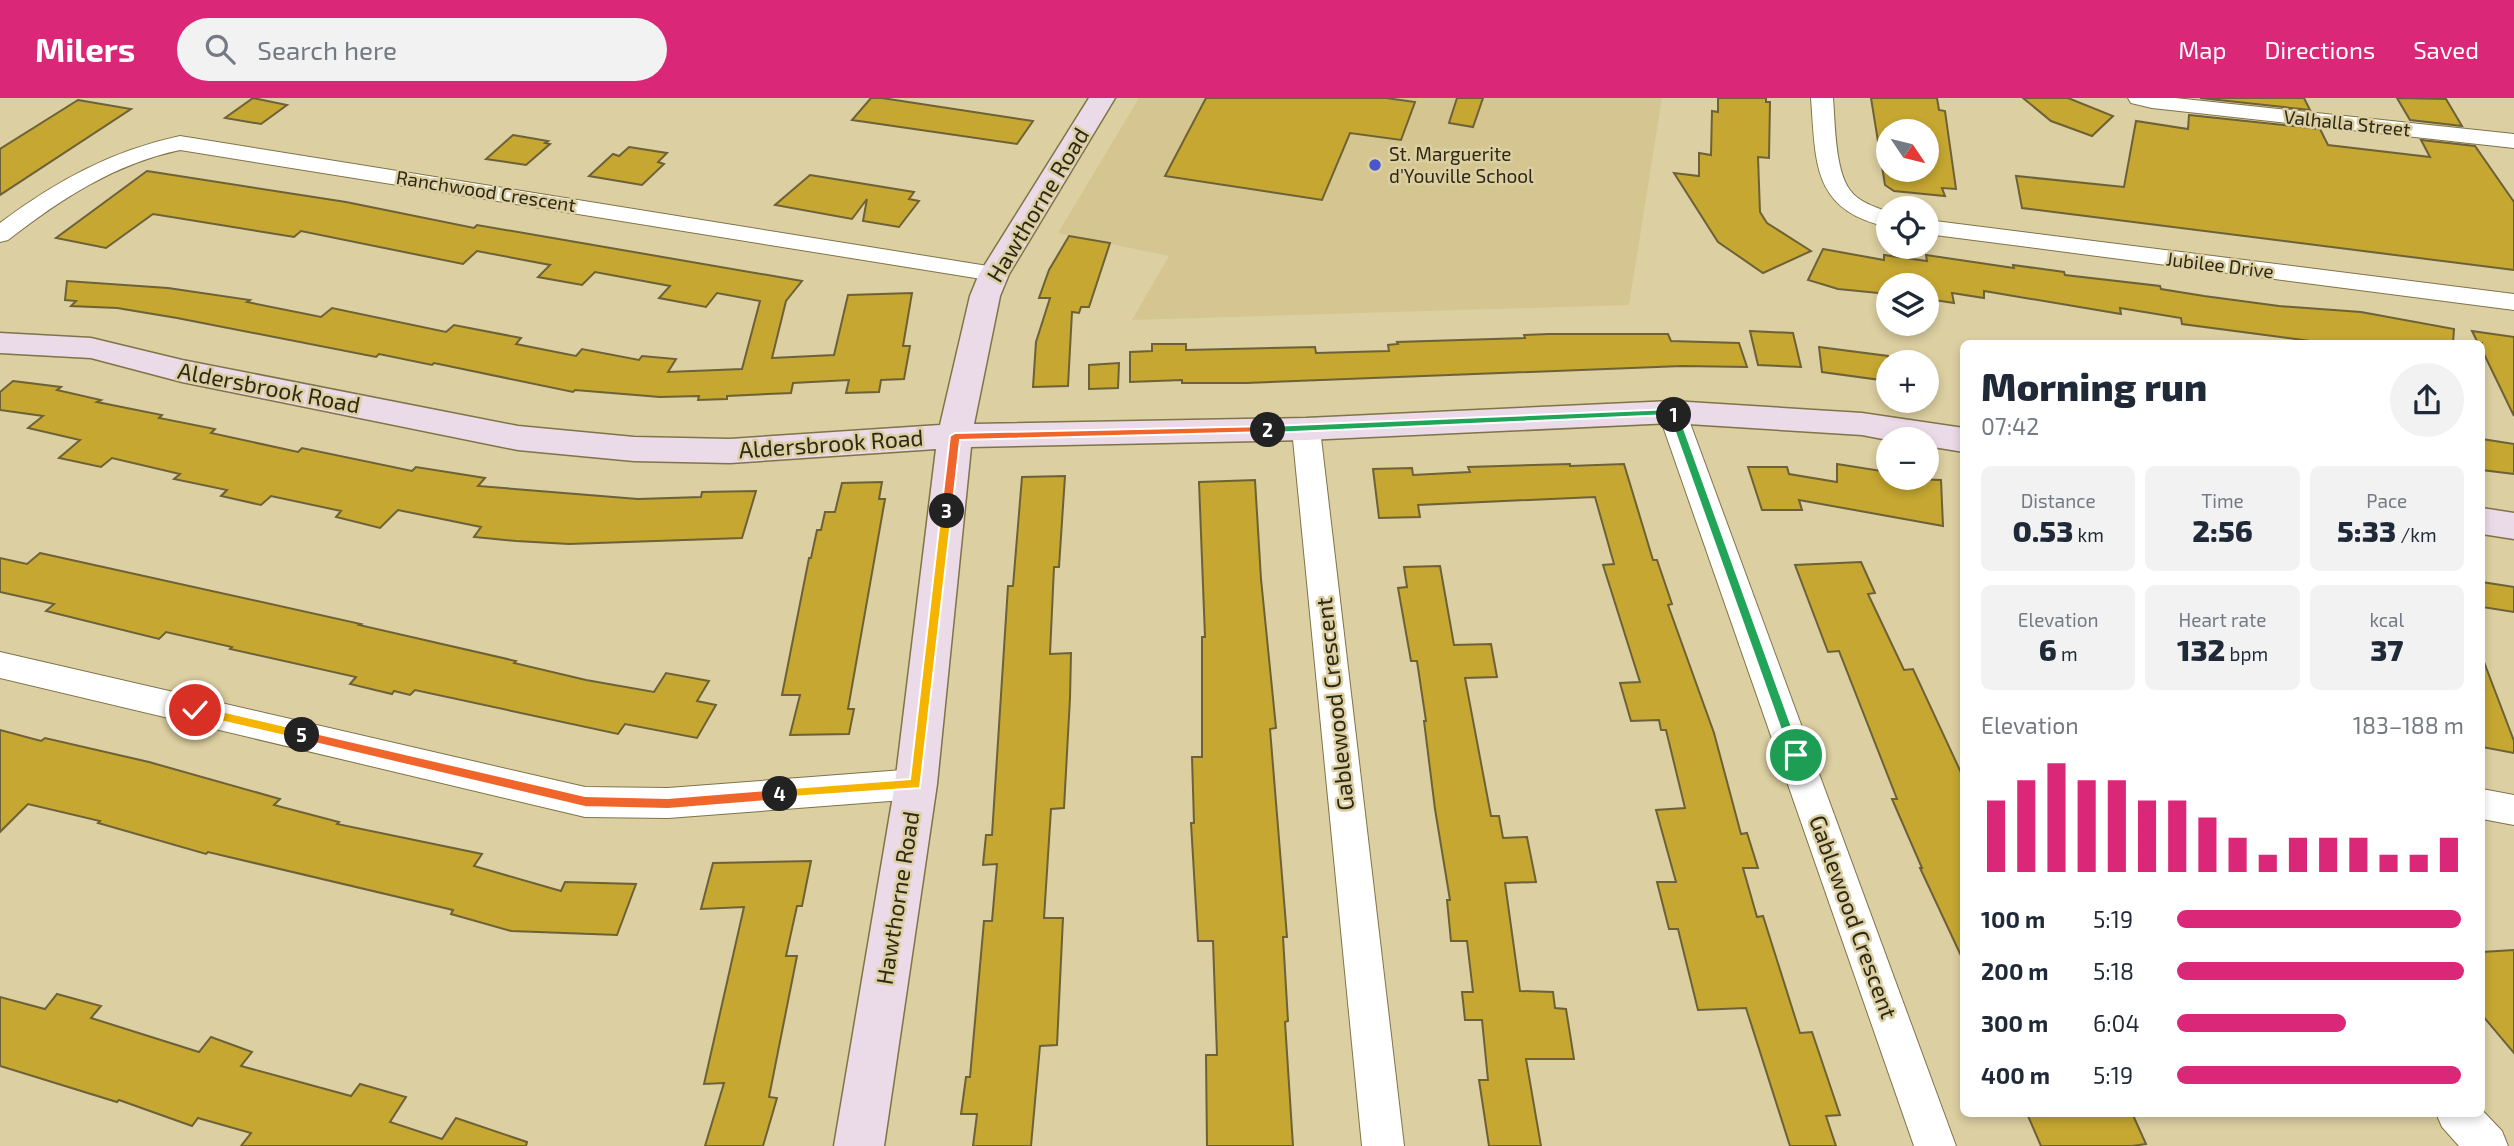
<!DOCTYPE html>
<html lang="en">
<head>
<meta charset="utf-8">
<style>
	:root { --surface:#fff; --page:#f2f2f3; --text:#1f2937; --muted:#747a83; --accent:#db2777 }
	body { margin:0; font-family:"Exo 2",sans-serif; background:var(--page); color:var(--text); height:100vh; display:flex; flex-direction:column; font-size:26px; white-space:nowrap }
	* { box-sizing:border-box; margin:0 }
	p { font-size:23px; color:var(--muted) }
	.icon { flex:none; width:38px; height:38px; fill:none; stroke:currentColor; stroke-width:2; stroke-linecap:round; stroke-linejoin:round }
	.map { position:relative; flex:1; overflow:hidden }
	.panel { position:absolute; left:1960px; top:242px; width:525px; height:777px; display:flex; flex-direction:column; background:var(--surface); border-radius:10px; box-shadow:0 4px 10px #0003 }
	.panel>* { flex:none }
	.needle { width:46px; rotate:125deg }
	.tools { position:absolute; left:1876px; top:21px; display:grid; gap:14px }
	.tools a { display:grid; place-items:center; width:63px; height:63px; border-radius:50%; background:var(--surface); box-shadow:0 4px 10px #0003; font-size:35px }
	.pin { position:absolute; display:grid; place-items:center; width:60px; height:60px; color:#fff; margin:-30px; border:4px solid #fff; border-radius:50%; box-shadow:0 2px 7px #0007 }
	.km { position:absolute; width:35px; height:35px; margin:-18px; border-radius:50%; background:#222; color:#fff; font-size:19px; line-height:35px; text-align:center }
	.round { display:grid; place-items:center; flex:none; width:74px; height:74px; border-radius:37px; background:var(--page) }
	.overview { display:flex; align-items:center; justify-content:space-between; height:119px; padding:0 21px }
	h1 { font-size:38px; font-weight:800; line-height:52px }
	.stats { display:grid; grid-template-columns:repeat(3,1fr); gap:10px; height:119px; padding:7px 21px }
	.stats div { display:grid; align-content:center; border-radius:10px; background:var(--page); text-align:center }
	.stats b { font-size:30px; font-weight:800 }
	.stats small { font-size:19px; font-weight:400 }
	.stats p { font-size:19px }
	.chart { height:196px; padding:14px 21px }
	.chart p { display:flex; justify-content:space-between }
	.chart svg { width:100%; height:126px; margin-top:7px; stroke:var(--accent); stroke-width:6 }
	ul { padding:0 21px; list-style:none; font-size:23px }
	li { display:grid; grid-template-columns:112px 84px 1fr; align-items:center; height:52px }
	li i { height:18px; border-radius:9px; background:var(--accent) }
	header { display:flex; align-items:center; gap:42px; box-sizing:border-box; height:98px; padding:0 35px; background:var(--accent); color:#fff }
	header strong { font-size:33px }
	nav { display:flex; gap:38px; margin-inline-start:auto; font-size:24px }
	.search { width:490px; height:63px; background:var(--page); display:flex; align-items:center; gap:18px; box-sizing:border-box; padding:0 24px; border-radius:38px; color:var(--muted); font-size:26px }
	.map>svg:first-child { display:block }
	.built { fill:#d5c691 }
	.building { fill:#c5a731; stroke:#6d6137; stroke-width:2; fill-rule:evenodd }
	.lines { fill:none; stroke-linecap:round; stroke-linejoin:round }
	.street-casing { stroke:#7f7348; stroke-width:2 }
	.secondary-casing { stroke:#7f7348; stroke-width:3 }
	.street { fill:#fff; fill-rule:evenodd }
	.secondary { fill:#ebdae8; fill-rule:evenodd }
	.split-1 { fill:#22a559; stroke:#fff; stroke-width:2 }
	.split-2 { fill:#22a559; stroke:#fff; stroke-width:2 }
	.split-3 { fill:#f0652b; stroke:#fff; stroke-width:2 }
	.split-4 { fill:#f5b400; stroke:#fff; stroke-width:2 }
	.split-5 { fill:#f0652b; stroke:#fff; stroke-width:2 }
	.split-6 { fill:#f5b400; stroke:#fff; stroke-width:2 }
	.poi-dot { fill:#4a56cb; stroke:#dccfa1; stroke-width:2.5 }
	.labels { text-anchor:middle; stroke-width:5; stroke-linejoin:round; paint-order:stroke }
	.far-street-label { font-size:19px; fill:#2e2917; stroke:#dccfa1 }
	.far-poi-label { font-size:19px; fill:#2e2917; stroke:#dccfa1; text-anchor:start }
	.street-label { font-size:23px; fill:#2e2917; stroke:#dccfa1 }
</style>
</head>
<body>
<header>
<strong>Milers</strong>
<div class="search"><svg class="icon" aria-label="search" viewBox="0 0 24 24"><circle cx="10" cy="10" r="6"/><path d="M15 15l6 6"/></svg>Search here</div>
<nav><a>Map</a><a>Directions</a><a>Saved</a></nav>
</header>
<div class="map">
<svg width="2514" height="1048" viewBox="0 0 2514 1048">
	<rect width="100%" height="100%" fill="#dccfa1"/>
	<polygon class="built" points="1139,0 1662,0 1629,207 1132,222 1169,158 1058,135"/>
	<g class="building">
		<polygon points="253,0 287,7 261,26 225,20"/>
		<polygon points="871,0 882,0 1033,23 1017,46 852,22"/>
		<polygon points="1206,0 1386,0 1415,4 1401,42 1350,35 1322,102 1165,78"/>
		<polygon points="1457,0 1483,0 1473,29 1449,25"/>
		<polygon points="1718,0 1766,0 1766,4 1770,4 1769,60 1758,59 1760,114 1767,125 1811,153 1763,175 1718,144 1674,75 1699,78 1699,55 1711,57 1712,13 1718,14"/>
		<path d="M1871,0H1937L1939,12L1945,13L1956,91L1942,90L1945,98L1894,93L1885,87ZM1888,33H1927V72H1888Z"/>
		<polygon points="2023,0 2068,0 2113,18 2092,38 2051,23"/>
		<polygon points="2200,0 2304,0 2310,12"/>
		<polygon points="2397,0 2446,1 2462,28 2410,22"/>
		<polygon points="78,2 131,11 0,97 0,51"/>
		<polygon points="2189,17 2320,31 2328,47 2430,59 2421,42 2475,48 2514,104 2514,172 2022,110 2016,78 2124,89 2136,23 2188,31"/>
		<polygon points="513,37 548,43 545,45 550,46 526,67 486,61"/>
		<polygon points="629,49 667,55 658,64 664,66 642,87 589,78 613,56 619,58"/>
		<polygon points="147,73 346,104 474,130 477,127 802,183 786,203 772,260 834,257 848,197 912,195 903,248 910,248 904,281 881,282 879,294 846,295 849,282 793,285 791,295 727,298 727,301 698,302 699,298 660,299 575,292 573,294 434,265 432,267 379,256 376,259 177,220 117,210 71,208 76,203 65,202 67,183 168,190 250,202 247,204 321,219 332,210 446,234 454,227 521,240 516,246 576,258 582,251 639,262 642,258 676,261 668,274 742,271 760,203 717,195 706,209 659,200 670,188 595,174 582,187 538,179 550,167 477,153 463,166 301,133 294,139 153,116 106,150 56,140"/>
		<polygon points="810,77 914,94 909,101 919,103 899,129 863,123 867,101 852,121 775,107"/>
		<polygon points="1069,138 1110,145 1089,209 1081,209 1079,215 1072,214 1068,288 1033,289 1036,244 1050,200 1039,200 1049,172"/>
		<polygon points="1823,151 1884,162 1884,157 1927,163 1926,157 2014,170 2013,167 2064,174 2065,177 2160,188 2161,191 2204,198 2279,208 2361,214 2454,231 2453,245 2326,245 2182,226 2181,220 2120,210 2121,216 1984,193 1984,200 1952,195 1954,205 1927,201 1927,187 1888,187 1888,196 1838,191 1808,182"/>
		<polygon points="1750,233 1793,235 1801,269 1758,267"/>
		<polygon points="2472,233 2514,239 2514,318 2482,252 2482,245 2478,245"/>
		<polygon points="1549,236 1668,236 1671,243 1739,245 1747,269 1682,268 1246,285 1182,285 1182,282 1130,284 1130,254 1152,253 1152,246 1186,246 1186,252 1315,249 1316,255 1389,253 1388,247 1398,246 1397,244 1525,240 1524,237"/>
		<polygon points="1819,249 1888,258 1888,283 1822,274"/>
		<polygon points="1119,265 1118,290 1089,291 1089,267"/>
		<polygon points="13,283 61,289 57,292 101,302 97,304 162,317 159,320 215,331 211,335 298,354 302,350 412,373 416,369 485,380 478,388 638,401 701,399 702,394 756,393 742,440 569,446 516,443 474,439 481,429 398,412 380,430 336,419 341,413 271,398 261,407 221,398 227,392 174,381 180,376 112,360 101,369 59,360 80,342 28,330 43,318 0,312 0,294"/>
		<polygon points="2482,341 2514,346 2514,376 2482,372"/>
		<polygon points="1570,366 1570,368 1624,366 1653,462 1657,462 1672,506 1668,507 1714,635 1741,736 1747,735 1758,770 1743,770 1757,819 1763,818 1800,935 1812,934 1840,1017 1826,1018 1836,1048 1790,1048 1746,910 1698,912 1678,831 1669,831 1657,784 1676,784 1656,712 1685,710 1666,632 1661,632 1659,622 1631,623 1620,585 1640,584 1603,467 1614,466 1595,399 1418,407 1420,419 1379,420 1373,371 1412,370 1413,377 1470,374 1468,369"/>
		<polygon points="1837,366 1888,374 1888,380 1941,382 1943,428 1799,402 1802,412 1762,412 1748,369 1787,369 1789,376 1837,384"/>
		<polygon points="1065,378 1059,469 1054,469 1050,556 1071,555 1070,600 1064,710 1051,711 1044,820 1063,820 1057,947 1040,948 1031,1048 973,1048 977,1016 961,1016 966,979 970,979 984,823 992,823 997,766 983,767 986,737 992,737 1008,488 1013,488 1022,379"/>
		<polygon points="1255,382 1261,481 1276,630 1270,631 1287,839 1283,839 1288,923 1285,924 1293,1048 1207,1048 1206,957 1217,957 1213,843 1198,843 1191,725 1194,725 1192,659 1202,659 1202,539 1205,539 1199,384"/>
		<polygon points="882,384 879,401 885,401 848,611 854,611 849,636 790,637 800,597 782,597 809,460 811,460 817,432 821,432 825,414 835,414 842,385"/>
		<polygon points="40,455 361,526 359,527 516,563 514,565 586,582 654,594 666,575 709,583 697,603 716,607 697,640 625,626 618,636 415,592 410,597 394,593 392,596 350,586 356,579 230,551 232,549 166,534 159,541 46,513 54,506 0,494 0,460 27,466"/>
		<polygon points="1861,464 1875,495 1868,496 1904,572 1913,571 1964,681 1964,864 1920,770 1922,770 1892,701 1897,701 1839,553 1828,554 1795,467"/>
		<polygon points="1440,468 1454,547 1491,546 1497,579 1465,580 1491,718 1499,718 1503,740 1527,739 1536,784 1505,785 1520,893 1553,894 1555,910 1566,911 1574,961 1526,961 1541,1048 1489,1048 1479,982 1488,982 1482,922 1465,922 1462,894 1473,894 1467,843 1451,843 1447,802 1450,802 1435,711 1424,623 1426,623 1417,563 1411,563 1398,490 1407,489 1404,469"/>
		<polygon points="2482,484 2514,489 2514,514 2482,509"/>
		<polygon points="2482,564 2484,564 2514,643 2514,655 2482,649"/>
		<polygon points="0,632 41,643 45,640 149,664 280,701 274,707 339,724 337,726 482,756 474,768 561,793 565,784 636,786 617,837 511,833 451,816 453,812 208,754 206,756 98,725 100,723 28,706 0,734"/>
		<polygon points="811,763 802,808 797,808 786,858 797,858 769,999 777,1000 763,1048 705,1048 724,985 704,986 744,809 701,811 713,765"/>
		<polygon points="2514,852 2514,955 2482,917 2482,854"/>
		<polygon points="57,896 101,908 91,920 199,954 211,939 252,954 241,968 351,998 360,986 406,999 390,1024 442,1041 456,1020 527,1044 526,1048 241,1048 251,1035 198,1020 192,1028 119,1002 117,1004 0,968 0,899 45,911"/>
		<polygon points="2089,1015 2132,1015 2146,1046 2132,1048 2041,1048 2028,1018"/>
	</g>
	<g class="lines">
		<defs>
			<g id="street">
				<path d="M1811,0H1833C1835,24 1835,73 1850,92C1858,104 1876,109 1888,114V129C1812,112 1816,66 1811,0Z"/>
				<polygon points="2128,0 2175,0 2514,36 2514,50 2152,10 2131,5"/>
				<path d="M180,38L994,169L1003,171L1006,176L1003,181L994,183L180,52C114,66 61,101 8,142L0,144V125C56,83 111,53 180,38Z"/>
				<polygon points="1927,122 2514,196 2514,212 1927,136"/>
				<polygon points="1672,305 1682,308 1686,314 1956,1048 1914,1048 1658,314 1662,308"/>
				<polygon points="1306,322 1316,324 1320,331 1404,1048 1362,1048 1292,331 1296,324"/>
				<polygon points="0,554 585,689 668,690 916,671 928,676 933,686 928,696 916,701 668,720 585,719 0,580"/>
				<polygon points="2482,691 2514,697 2514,727 2482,721"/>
				<polygon points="2482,1012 2502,1033 2508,1048 2459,1048 2442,1029 2436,1015 2482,1015"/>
			</g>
			<g id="secondary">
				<polygon points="1089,0 1115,0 1009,176 1000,198 974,326 1306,320 1672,303 1862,315 1964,330 1964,354 1927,348 1927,341 1888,342 1862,337 1672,325 1306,342 971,349 937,686 884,1048 834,1048 895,686 936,351 730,365 634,363 518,352 182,284 91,260 0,255 0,235 91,240 182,262 518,328 634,339 730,341 940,327 970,198 979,176"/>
				<polygon points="2482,410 2514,415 2514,441 2482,436"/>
			</g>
		</defs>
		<use href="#street" class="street-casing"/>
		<use href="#secondary" class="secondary-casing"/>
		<use href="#street" class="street"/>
		<use href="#secondary" class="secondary"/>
	</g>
	<polygon class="split-1" points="1674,314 1679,317 1802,657 1800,661 1796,663 1790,657 1669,317"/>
	<polygon class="split-2" points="1672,311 1677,314 1677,319 1669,317 1268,335 1263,332 1268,328"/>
	<polygon class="split-3" points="1268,328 1273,332 1271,334 960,342 952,413 947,416 941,413 950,338 955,335"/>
	<polygon class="split-4" points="947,409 952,413 920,690 776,700 776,693 780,691 910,681 941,413"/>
	<polygon class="split-5" points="302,632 585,698 668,700 780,691 786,696 780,702 668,711 585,709 302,642 296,637"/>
	<polygon class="split-6" points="195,607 302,632 308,637 302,642 195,617 189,612"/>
	<circle class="poi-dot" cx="1375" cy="67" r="7"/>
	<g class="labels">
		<g class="far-street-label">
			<text transform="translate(2347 25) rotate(6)" y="7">Valhalla Street</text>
			<text transform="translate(486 93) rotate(9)" y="7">Ranchwood Crescent</text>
			<text transform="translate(2220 167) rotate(7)" y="7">Jubilee Drive</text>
		</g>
		<g class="far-poi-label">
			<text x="1389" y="63">St. Marguerite<tspan x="1389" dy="22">d'Youville School</tspan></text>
		</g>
		<g class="street-label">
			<text transform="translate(1038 107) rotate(-59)" y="8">Hawthorne Road</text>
			<text transform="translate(269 290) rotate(11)" y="8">Aldersbrook Road</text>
			<text transform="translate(831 346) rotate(-4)" y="8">Aldersbrook Road</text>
			<text transform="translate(1335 606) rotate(-96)" y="8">Gablewood Crescent</text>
			<text transform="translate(898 800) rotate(-81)" y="8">Hawthorne Road</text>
			<text transform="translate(1853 819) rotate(70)" y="8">Gablewood Crescent</text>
		</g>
	</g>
</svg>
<div class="tools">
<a><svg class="needle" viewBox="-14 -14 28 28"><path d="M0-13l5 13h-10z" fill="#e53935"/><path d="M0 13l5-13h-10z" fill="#747a83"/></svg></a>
<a><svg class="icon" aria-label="locate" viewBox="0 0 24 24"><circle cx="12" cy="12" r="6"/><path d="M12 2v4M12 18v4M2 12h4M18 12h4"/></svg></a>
<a><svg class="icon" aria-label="layers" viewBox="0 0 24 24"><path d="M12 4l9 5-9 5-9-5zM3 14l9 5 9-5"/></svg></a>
<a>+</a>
<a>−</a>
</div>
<div class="pin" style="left:1796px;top:657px;background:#1e9e55"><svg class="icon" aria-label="arrive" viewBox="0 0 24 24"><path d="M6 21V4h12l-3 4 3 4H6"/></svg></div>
<div class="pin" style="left:195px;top:612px;background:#d93025"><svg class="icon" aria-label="check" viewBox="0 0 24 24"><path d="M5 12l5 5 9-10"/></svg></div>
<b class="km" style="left:1674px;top:317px">1</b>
<b class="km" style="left:1268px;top:332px">2</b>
<b class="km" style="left:947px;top:413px">3</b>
<b class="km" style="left:780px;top:696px">4</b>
<b class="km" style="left:302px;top:637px">5</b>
<section class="panel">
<div class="overview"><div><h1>Morning run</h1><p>07:42</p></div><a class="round"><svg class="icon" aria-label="share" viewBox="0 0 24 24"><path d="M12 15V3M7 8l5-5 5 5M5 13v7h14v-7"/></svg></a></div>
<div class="stats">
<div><p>Distance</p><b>0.53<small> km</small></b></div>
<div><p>Time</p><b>2:56</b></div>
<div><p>Pace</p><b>5:33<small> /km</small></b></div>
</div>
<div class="stats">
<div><p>Elevation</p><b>6<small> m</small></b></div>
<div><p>Heart rate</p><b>132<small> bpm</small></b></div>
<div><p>kcal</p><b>37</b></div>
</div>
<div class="chart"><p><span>Elevation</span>183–188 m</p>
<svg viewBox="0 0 160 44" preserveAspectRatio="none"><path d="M5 44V19M15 44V12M25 44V6M35 44V12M45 44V12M55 44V19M65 44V19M75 44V25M85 44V32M95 44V38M105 44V32M115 44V32M125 44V32M135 44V38M145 44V38M155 44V32"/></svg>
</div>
<ul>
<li><b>100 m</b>5:19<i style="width:99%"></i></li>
<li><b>200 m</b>5:18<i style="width:100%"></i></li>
<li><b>300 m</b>6:04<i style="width:59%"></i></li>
<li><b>400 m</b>5:19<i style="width:99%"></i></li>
</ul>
</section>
</div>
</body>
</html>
